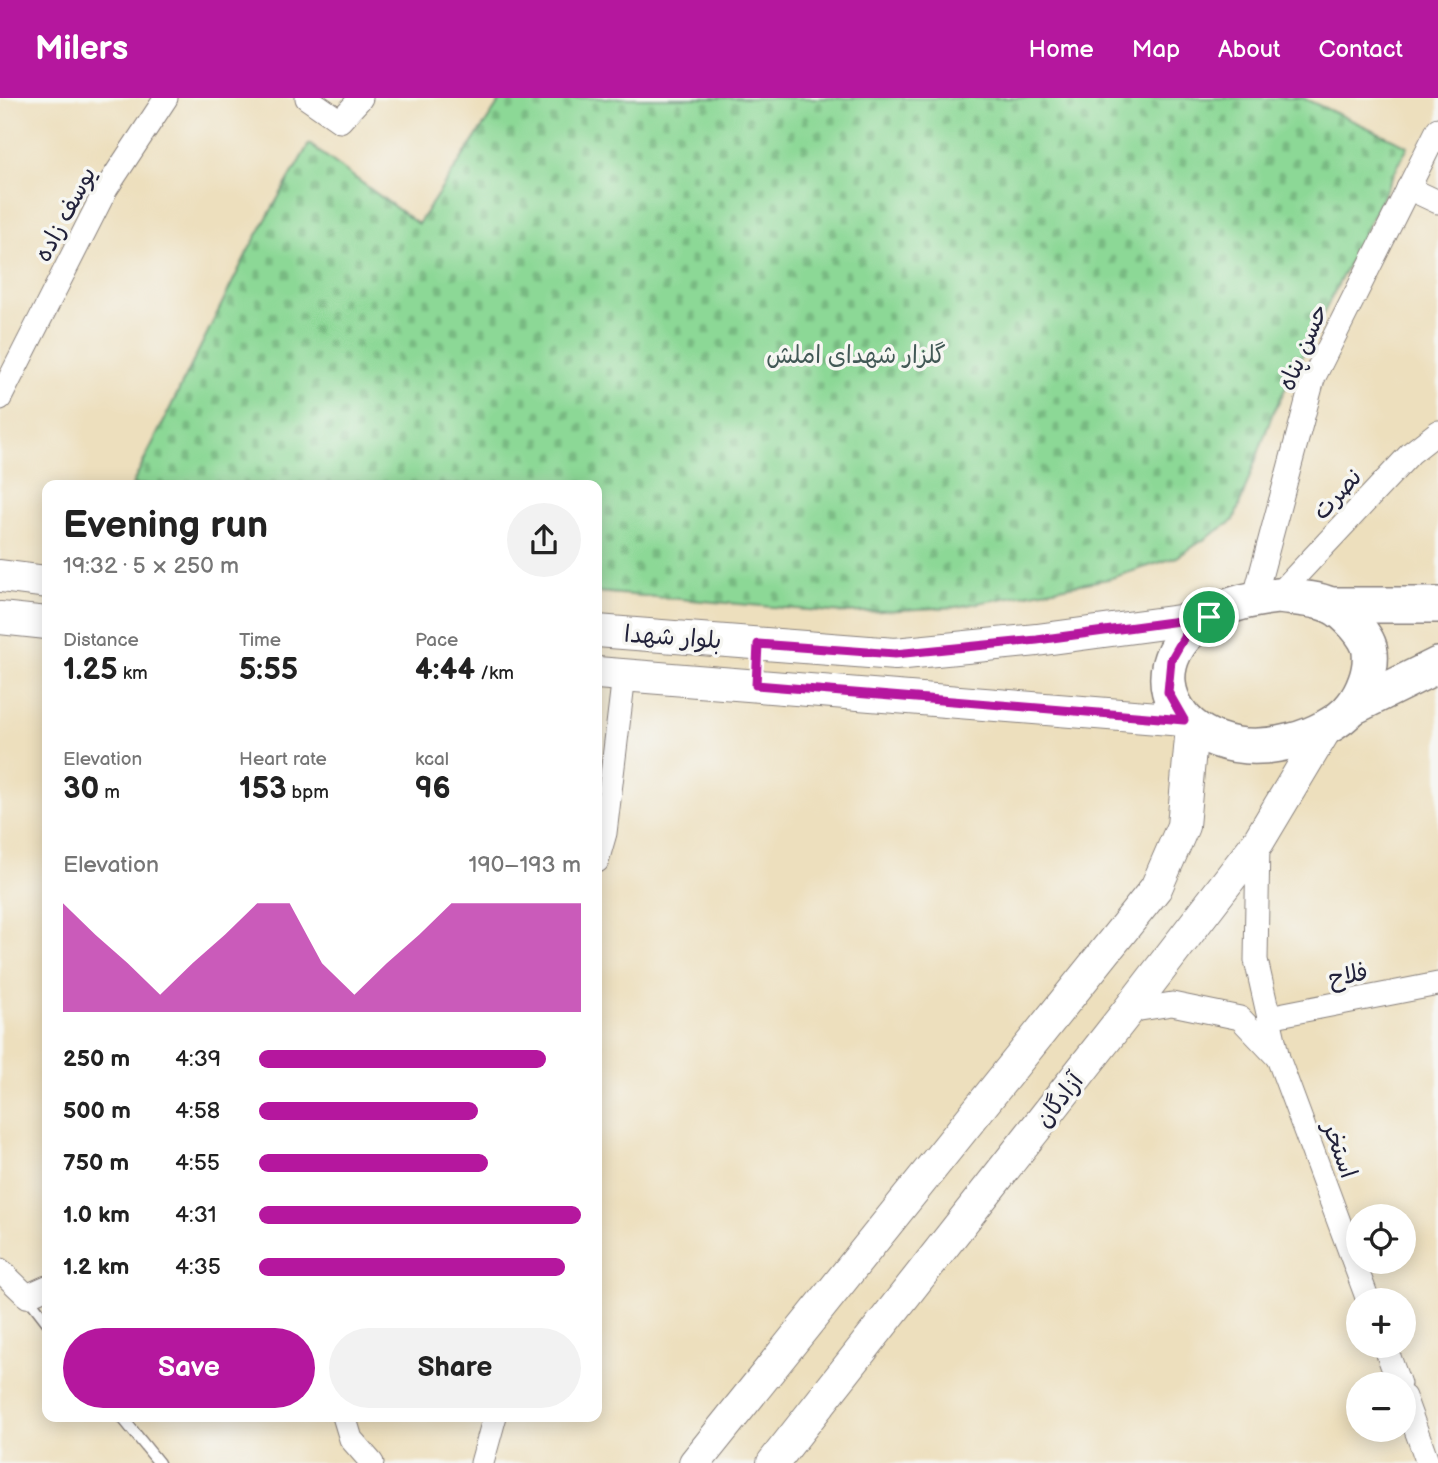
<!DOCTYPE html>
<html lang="en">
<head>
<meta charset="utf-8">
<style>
	:root { --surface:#fff; --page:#f2f2f2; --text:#222; --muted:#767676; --accent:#b5179e }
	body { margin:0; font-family:"Balsamiq Sans","Playpen Sans Arabic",sans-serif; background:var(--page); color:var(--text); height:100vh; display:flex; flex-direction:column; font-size:26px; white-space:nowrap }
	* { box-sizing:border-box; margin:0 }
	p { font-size:23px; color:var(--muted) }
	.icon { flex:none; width:38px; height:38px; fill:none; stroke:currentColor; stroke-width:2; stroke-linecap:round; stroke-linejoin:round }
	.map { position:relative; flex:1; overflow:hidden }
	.sheet { position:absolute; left:42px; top:382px; width:560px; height:942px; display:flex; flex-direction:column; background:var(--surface); border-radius:14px; box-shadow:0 4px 18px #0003 }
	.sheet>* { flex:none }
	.controls { position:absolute; left:1346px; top:1106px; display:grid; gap:14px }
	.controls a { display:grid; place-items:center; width:70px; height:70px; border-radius:50%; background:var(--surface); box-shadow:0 4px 18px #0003; font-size:35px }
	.pin { position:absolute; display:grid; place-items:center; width:60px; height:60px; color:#fff; margin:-30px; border:4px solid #fff; border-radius:50%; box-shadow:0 2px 7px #0007 }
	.round { display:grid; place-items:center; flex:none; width:74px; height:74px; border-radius:37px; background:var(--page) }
	.head { display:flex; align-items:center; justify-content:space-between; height:119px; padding:0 21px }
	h1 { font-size:38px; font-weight:600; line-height:52px }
	.figures { display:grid; grid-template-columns:repeat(3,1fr); gap:10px; height:119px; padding:7px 21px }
	.figures div { display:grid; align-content:center }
	.figures b { font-size:30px; font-weight:600 }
	.figures small { font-size:19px; font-weight:400 }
	.figures p { font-size:19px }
	.chart { height:196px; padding:14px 21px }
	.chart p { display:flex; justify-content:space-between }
	.chart svg { width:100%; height:126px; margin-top:7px; fill:var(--accent); opacity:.7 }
	.button { display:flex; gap:14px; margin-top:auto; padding:14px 21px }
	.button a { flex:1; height:80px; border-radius:42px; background:var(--accent); color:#fff; font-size:28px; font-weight:600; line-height:80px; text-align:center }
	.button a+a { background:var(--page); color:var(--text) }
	ul { padding:0 21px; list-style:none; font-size:23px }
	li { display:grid; grid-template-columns:112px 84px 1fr; align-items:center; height:52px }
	li i { height:18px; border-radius:9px; background:var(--accent) }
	header { display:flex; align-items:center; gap:42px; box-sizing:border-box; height:98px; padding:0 35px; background:var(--accent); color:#fff }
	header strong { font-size:33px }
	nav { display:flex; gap:38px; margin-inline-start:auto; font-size:24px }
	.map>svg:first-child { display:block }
	.cemetery { fill:url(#cemetery-stones); stroke:#577d68; stroke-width:2 }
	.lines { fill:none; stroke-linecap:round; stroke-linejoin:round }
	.service-casing { stroke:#88807c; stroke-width:13 }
	.minor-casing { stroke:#88807c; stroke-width:25 }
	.secondary-casing { stroke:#88807c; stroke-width:34 }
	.primary-casing { stroke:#88807c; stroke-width:38 }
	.service { stroke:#fff; stroke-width:10 }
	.minor { stroke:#fff; stroke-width:23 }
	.secondary { stroke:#fff; stroke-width:32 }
	.primary { stroke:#fff; stroke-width:35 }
	.route-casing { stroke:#fff; stroke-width:14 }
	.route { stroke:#b5179e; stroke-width:9 }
	.labels { text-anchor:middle; stroke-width:7; stroke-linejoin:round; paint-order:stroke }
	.street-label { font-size:24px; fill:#22223b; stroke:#f6f6f2 }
	.park-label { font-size:24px; fill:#425956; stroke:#f6f6f2 }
</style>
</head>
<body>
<header>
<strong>Milers</strong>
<nav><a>Home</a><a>Map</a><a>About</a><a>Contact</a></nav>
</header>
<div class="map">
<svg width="1438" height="1365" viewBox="0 0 1438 1365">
	<defs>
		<pattern id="cemetery-stones" width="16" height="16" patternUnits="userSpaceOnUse" patternTransform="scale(1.75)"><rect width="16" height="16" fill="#8cd896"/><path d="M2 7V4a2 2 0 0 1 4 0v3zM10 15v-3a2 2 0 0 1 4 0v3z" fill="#78b982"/></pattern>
	</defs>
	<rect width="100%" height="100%" fill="#f6f6f2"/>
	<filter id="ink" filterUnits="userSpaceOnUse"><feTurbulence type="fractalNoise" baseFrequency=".0143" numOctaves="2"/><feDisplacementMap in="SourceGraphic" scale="14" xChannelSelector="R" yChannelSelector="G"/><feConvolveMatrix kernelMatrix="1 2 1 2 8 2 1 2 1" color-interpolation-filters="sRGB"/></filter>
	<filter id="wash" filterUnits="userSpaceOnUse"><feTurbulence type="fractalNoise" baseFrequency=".00686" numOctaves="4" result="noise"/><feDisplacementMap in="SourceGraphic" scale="28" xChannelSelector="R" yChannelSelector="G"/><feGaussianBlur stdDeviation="1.57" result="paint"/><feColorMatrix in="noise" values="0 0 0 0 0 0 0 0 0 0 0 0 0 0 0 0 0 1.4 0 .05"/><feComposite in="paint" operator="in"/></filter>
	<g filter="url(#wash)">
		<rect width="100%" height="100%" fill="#eddfbd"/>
		<polygon class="cemetery" points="502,0 1303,0 1408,48 1272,317 1234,422 1177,459 1108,481 956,509 844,515 597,494 597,387 132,387 248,153 309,46 418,126"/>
	</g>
	<g filter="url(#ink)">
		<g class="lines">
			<defs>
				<g id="service">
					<polyline points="27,1198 47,1224"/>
					<polyline points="121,1318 159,1365"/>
				</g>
				<g id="minor">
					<polyline points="307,0 340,23 361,0"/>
					<polyline points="1408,90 1438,104"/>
					<polyline points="0,300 106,91 166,0"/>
					<polyline points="1277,498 1411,355 1438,334"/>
					<polyline points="1254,502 1313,281 1438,31"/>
					<polyline points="597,763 605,735 624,577"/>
					<polyline points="1128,913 1172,906 1240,920 1278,960 1256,862 1258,744"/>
					<polyline points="1269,919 1438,886"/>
					<polyline points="1278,960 1368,1202"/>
					<polyline points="0,1172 27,1198 47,1189"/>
					<polyline points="1385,1248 1399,1286"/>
					<polyline points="1404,1299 1428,1365"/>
					<polyline points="344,1318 351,1341 372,1365"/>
					<polyline points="482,1365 495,1318"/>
				</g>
				<g id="secondary">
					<polyline points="0,478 47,484"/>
					<polyline points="0,520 47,525"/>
					<polyline points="597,533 895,556 1037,542 1209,519"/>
					<polyline points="597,575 1183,622"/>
					<polyline points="695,1365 1156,790 1183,728 1192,629"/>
					<polyline points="773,1365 1128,913 1258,744 1328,627"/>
				</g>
				<g id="primary">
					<path d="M1277,498C1294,500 1315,500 1330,507C1344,513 1369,538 1370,554C1372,573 1363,595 1352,609C1339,625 1312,638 1292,643C1177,674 1113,557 1230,508C1245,502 1262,500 1277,498Z"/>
					<polyline points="1330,507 1438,507"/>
					<polyline points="1351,610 1438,567"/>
				</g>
			</defs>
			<use href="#service" class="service-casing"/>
			<use href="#minor" class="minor-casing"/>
			<use href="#secondary" class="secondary-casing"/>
			<use href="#primary" class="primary-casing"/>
			<use href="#service" class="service"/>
			<use href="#minor" class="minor"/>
			<use href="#secondary" class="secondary"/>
			<use href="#primary" class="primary"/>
		</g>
	</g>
	<g class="lines" filter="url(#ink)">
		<defs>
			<polygon id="route" points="1209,519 1186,536 1171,562 1168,594 1184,622 756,587 758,546 895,556 1037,542"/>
		</defs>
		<use href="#route" class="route-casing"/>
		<use href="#route" class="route"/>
	</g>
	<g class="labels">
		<g class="street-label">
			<text transform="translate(65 116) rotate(-62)" y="8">یوسف زاده</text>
			<text transform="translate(1303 249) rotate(-67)" y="8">حسن پناه</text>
			<text transform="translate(1337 396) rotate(-47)" y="8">نصرت</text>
			<text transform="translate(673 539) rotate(4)" y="8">بلوار شهدا</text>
			<text transform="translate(1348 877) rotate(-11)" y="8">فلاح</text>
			<text transform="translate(1059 1002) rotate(-52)" y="8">آزادگان</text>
			<text transform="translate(1340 1052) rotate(70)" y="8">استخر</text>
		</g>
		<g class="park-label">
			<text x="856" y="265">گلزار شهدای املش</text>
		</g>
	</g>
</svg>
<div class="controls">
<a><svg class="icon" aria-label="locate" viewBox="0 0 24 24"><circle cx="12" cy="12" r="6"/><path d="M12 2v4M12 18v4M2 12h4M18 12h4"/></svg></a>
<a>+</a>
<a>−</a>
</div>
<div class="pin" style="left:1209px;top:519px;background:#1e9e55"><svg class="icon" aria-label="arrive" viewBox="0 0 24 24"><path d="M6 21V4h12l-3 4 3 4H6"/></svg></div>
<section class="sheet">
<div class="head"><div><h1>Evening run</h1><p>19:32 · 5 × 250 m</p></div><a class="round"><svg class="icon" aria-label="share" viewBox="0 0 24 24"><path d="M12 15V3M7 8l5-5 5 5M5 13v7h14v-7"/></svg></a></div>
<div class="figures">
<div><p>Distance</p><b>1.25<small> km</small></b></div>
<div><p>Time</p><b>5:55</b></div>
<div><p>Pace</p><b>4:44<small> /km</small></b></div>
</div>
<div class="figures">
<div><p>Elevation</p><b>30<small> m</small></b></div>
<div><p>Heart rate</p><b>153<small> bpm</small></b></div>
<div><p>kcal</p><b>96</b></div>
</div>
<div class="chart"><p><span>Elevation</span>190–193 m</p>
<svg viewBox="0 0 160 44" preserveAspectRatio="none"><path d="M0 44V6L10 17L20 27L30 38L40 27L50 17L60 6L70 6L80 27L90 38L100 27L110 17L120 6L130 6L140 6L150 6L160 6V44z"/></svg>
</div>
<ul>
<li><b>250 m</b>4:39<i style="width:89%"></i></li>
<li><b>500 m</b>4:58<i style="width:68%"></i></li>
<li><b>750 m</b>4:55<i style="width:71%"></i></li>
<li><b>1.0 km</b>4:31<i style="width:100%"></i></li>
<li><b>1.2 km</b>4:35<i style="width:95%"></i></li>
</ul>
<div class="button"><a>Save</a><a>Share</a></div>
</section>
</div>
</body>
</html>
